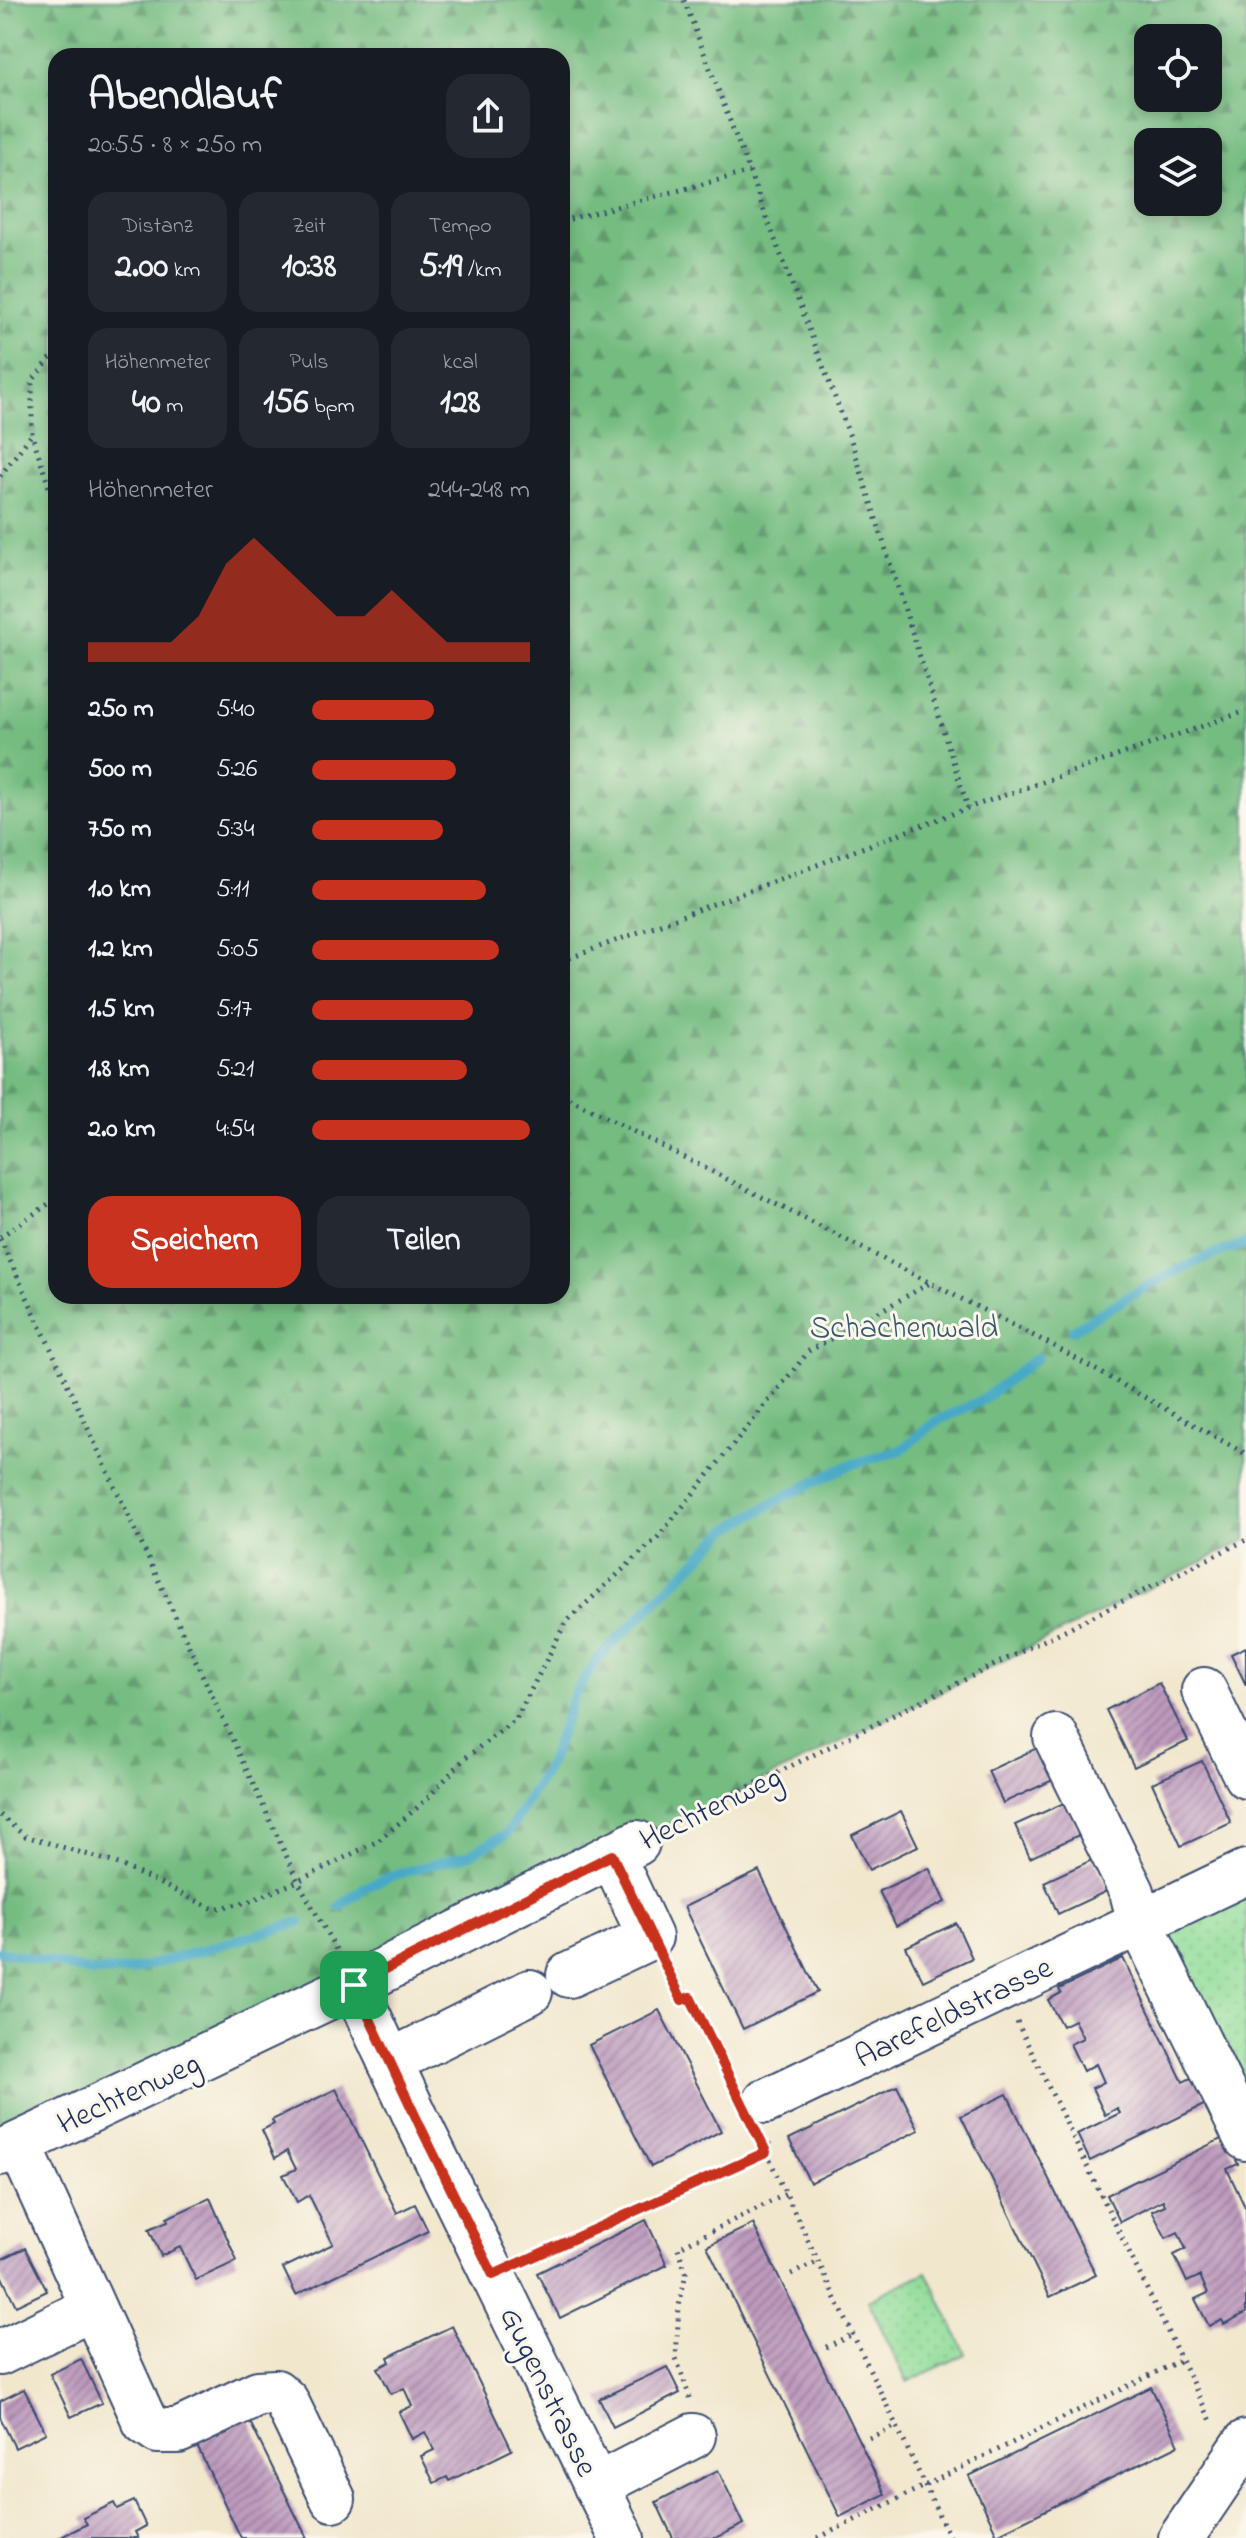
<!DOCTYPE html>
<html lang="de">
<head>
<meta charset="utf-8">
<style>
	:root { --surface:#171b24; --page:#242831; --text:#f1f3f6; --muted:#9ea1a6; --accent:#c8321e }
	body { margin:0; font-family:"Indie Flower",sans-serif; background:var(--page); color:var(--text); height:100vh; display:flex; flex-direction:column; font-size:30px; white-space:nowrap }
	* { box-sizing:border-box; margin:0 }
	p { font-size:26px; color:var(--muted) }
	.icon { flex:none; width:44px; height:44px; fill:none; stroke:currentColor; stroke-width:2; stroke-linecap:round; stroke-linejoin:round }
	.map { position:relative; flex:1; overflow:hidden }
	.drawer { position:absolute; left:48px; top:48px; width:522px; height:1256px; display:flex; flex-direction:column; background:var(--surface); border-radius:24px; box-shadow:0 4px 12px #0003 }
	.drawer>* { flex:none }
	.fabs { position:absolute; left:1134px; top:24px; display:grid; gap:16px }
	.fabs a { display:grid; place-items:center; width:88px; height:88px; border-radius:16px; background:var(--surface); box-shadow:0 4px 12px #0003; font-size:40px }
	.pin { position:absolute; display:grid; place-items:center; width:68px; height:68px; color:#fff; margin:-34px; border-radius:16px; box-shadow:0 4px 12px #0006 }
	.round { display:grid; place-items:center; flex:none; width:84px; height:84px; border-radius:24px; background:var(--page) }
	.summary { display:flex; align-items:center; justify-content:space-between; height:136px; padding:0 40px }
	h1 { font-size:44px; font-weight:700; line-height:60px }
	.stats { display:grid; grid-template-columns:repeat(3,1fr); gap:12px; height:136px; padding:8px 40px }
	.stats div { display:grid; align-content:center; border-radius:20px; background:var(--page); text-align:center }
	.stats b { font-size:34px; font-weight:700 }
	.stats small { font-size:22px; font-weight:400 }
	.stats p { font-size:22px }
	.chart { height:224px; padding:16px 40px }
	.chart p { display:flex; justify-content:space-between }
	.chart svg { width:100%; height:144px; margin-top:8px; fill:var(--accent); opacity:.7 }
	.cta { display:flex; gap:16px; margin-top:auto; padding:16px 40px }
	.cta a { flex:1; height:92px; border-radius:24px; background:var(--accent); color:#fff; font-size:32px; font-weight:700; line-height:92px; text-align:center }
	.cta a+a { background:var(--page); color:var(--text) }
	ul { padding:0 40px; list-style:none; font-size:26px }
	li { display:grid; grid-template-columns:128px 96px 1fr; align-items:center; height:60px }
	li i { height:20px; border-radius:10px; background:var(--accent) }
	.map>svg:first-child { display:block }
	.green { fill:url(#green-dots); stroke:#56867c; stroke-width:2 }
	.forest { fill:url(#forest-firs); stroke:#487670; stroke-width:2; fill-rule:evenodd }
	.lines { fill:none; stroke-linecap:round; stroke-linejoin:round }
	.stream { stroke:#47a9c6; stroke-width:10 }
	.building { fill:url(#building-hatch) }
	.minor-casing { stroke:#3b4b6f; stroke-width:48 }
	.path { stroke:#3b4b6f; stroke-width:5; stroke-dasharray:2 6; stroke-linecap:butt }
	.minor { stroke:#fff; stroke-width:44 }
	.route-casing { stroke:#fff; stroke-width:16 }
	.route { stroke:#c8321e; stroke-width:10 }
	.labels { text-anchor:middle; stroke-width:6; stroke-linejoin:round; paint-order:stroke }
	.park-label { font-size:32px; fill:#385a6d; stroke:#fbf7ec }
	.street-label { font-size:32px; fill:#1b2f5e; stroke:#fbf7ec }
</style>
</head>
<body>
<div class="map">
<svg width="1246" height="2538" viewBox="0 0 1246 2538">
	<defs>
		<pattern id="green-dots" width="8" height="8" patternUnits="userSpaceOnUse" patternTransform="scale(2)"><rect width="8" height="8" fill="#90dc99"/><path d="M2 2h.1M6 6h.1" fill="none" stroke="#7cbd86" stroke-width="1.8" stroke-linecap="round"/></pattern>
		<pattern id="forest-firs" width="22" height="20" patternUnits="userSpaceOnUse" patternTransform="scale(2)"><rect width="22" height="20" fill="#74bc81"/><path d="M5 1l3.5 6h-7zM16 11l3.5 6h-7z" fill="#5e996d"/></pattern>
		<pattern id="building-hatch" width="6" height="6" patternUnits="userSpaceOnUse" patternTransform="scale(2)"><rect width="6" height="6" fill="#bd9abd"/><path d="M-1 1l2-2M0 6l6-6M5 7l2-2" fill="none" stroke="#997e9d"/></pattern>
	</defs>
	<rect width="100%" height="100%" fill="#fbf7ec"/>
	<filter id="ink" filterUnits="userSpaceOnUse"><feTurbulence type="fractalNoise" baseFrequency=".0125" numOctaves="2"/><feDisplacementMap in="SourceGraphic" scale="16" xChannelSelector="R" yChannelSelector="G"/><feConvolveMatrix kernelMatrix="1 2 1 2 8 2 1 2 1" color-interpolation-filters="sRGB"/></filter>
	<filter id="wash" filterUnits="userSpaceOnUse"><feTurbulence type="fractalNoise" baseFrequency=".006" numOctaves="4" result="noise"/><feDisplacementMap in="SourceGraphic" scale="32" xChannelSelector="R" yChannelSelector="G"/><feGaussianBlur stdDeviation="1.8" result="paint"/><feColorMatrix in="noise" values="0 0 0 0 0 0 0 0 0 0 0 0 0 0 0 0 0 1.4 0 .05"/><feComposite in="paint" operator="in"/></filter>
	<g filter="url(#wash)">
		<rect width="100%" height="100%" fill="#f1e7cd"/>
		<g class="green">
			<polygon points="1246,1885 1246,2110 1158,1926"/>
			<polygon points="927,2272 966,2354 907,2382 868,2300"/>
		</g>
		<path class="forest" d="M0,0H1246V1540L637,1843L0,2153ZM1148,38H1208V98H1148ZM56,56H562V1296H56ZM1148,142H1208V202H1148Z"/>
		<g class="lines">
			<g class="stream">
				<path d="M1073,1330C1127,1297 1184,1261 1246,1244"/>
				<polyline points="339,1907 364,1888 394,1875 468,1855 507,1834 550,1762 575,1693 598,1659 727,1530 784,1497 850,1465 901,1450 935,1422 982,1400 1037,1358"/>
				<polyline points="0,1951 90,1972 130,1971 300,1922"/>
			</g>
		</g>
		<g id="blocks">
			<g class="building">
				<polygon points="1246,1647 1246,1685 1231,1654"/>
				<polygon points="1159,1683 1188,1741 1134,1767 1106,1710"/>
				<polygon points="1039,1747 1053,1780 1003,1803 988,1771"/>
				<polygon points="1202,1761 1231,1823 1181,1846 1152,1783"/>
				<polygon points="1066,1802 1081,1834 1030,1858 1015,1825"/>
				<polygon points="901,1811 918,1846 869,1870 852,1835"/>
				<polygon points="1094,1859 1109,1890 1058,1914 1044,1882"/>
				<polygon points="929,1868 945,1902 896,1926 879,1891"/>
				<polygon points="759,1871 818,1992 743,2029 684,1907"/>
				<polygon points="956,1923 972,1958 923,1981 906,1947"/>
				<polygon points="1123,1958 1183,2082 1195,2076 1208,2103 1090,2161 1077,2134 1120,2113 1117,2108 1105,2115 1092,2088 1104,2082 1096,2064 1083,2071 1070,2044 1083,2038 1074,2020 1062,2026 1048,2000 1061,1993 1059,1989"/>
				<polygon points="659,2010 721,2131 651,2167 589,2045"/>
				<polygon points="897,2086 919,2130 810,2183 789,2139"/>
				<polygon points="336,2089 397,2213 415,2204 428,2231 296,2295 283,2268 333,2244 309,2195 297,2202 283,2175 296,2169 287,2151 275,2158 262,2130 274,2124 272,2120"/>
				<polygon points="1007,2094 1096,2275 1050,2297 961,2116"/>
				<polygon points="1225,2137 1238,2164 1227,2169 1246,2209 1246,2313 1224,2324 1222,2320 1209,2326 1195,2299 1208,2293 1200,2276 1187,2282 1174,2255 1186,2249 1178,2232 1166,2238 1152,2211 1165,2205 1163,2200 1120,2222 1107,2195"/>
				<polygon points="210,2198 237,2261 196,2280 180,2247 161,2256 149,2229 168,2221 167,2218"/>
				<polygon points="646,2220 667,2265 560,2318 537,2273"/>
				<polygon points="753,2224 885,2494 840,2517 707,2246"/>
				<polygon points="25,2248 47,2291 16,2306 0,2273 0,2260"/>
				<polygon points="452,2326 512,2450 449,2481 447,2477 434,2483 421,2456 434,2450 425,2432 412,2439 399,2412 412,2406 404,2388 391,2394 378,2368 390,2362 388,2357"/>
				<polygon points="81,2359 102,2403 71,2417 50,2374"/>
				<polygon points="667,2367 680,2393 613,2427 599,2399"/>
				<polygon points="1151,2387 1179,2445 997,2534 969,2476"/>
				<polygon points="24,2389 46,2433 15,2448 0,2417 0,2401"/>
				<polygon points="248,2418 307,2538 241,2538 196,2444"/>
				<polygon points="718,2470 744,2524 716,2538 673,2538 656,2502"/>
				<polygon points="134,2501 146,2526 135,2532 138,2538 59,2538 87,2524 83,2518 114,2503 117,2509"/>
			</g>
		</g>
	</g>
	<g filter="url(#ink)">
		<use href="#blocks" fill-opacity="0" stroke="#3b4b6f" stroke-width="2"/>
		<g class="lines">
			<defs>
				<g id="minor">
					<polyline points="1204,1690 1246,1776"/>
					<polyline points="1056,1737 1132,1892 1140,1922 1246,2138"/>
					<polyline points="569,1975 650,1937 612,1855"/>
					<polyline points="354,1985 420,2126 622,2538"/>
					<polyline points="390,2062 530,1992"/>
					<polyline points="766,2101 1246,1872"/>
					<polyline points="19,2144 145,2422 158,2431 178,2431 258,2393 276,2392 286,2401 333,2499"/>
					<polyline points="0,2153 354,1985 637,1843"/>
					<polyline points="0,2353 72,2318"/>
					<polyline points="596,2486 693,2436"/>
					<polyline points="1181,2538 1246,2442"/>
				</g>
			</defs>
			<use href="#minor" class="minor-casing"/>
			<g class="path">
				<polyline points="684,0 850,437 968,808"/>
				<polyline points="562,221 749,172"/>
				<polyline points="56,352 32,381 32,434 56,509"/>
				<polyline points="0,476 32,434"/>
				<polyline points="562,961 968,808 1246,711"/>
				<polyline points="562,1095 1046,1342 1246,1454"/>
				<polyline points="0,1237 56,1199"/>
				<polyline points="0,1239 298,1881 338,1953"/>
				<polyline points="0,1815 25,1836 116,1863 214,1909 248,1902 298,1881 378,1841 425,1801 464,1759 516,1719 566,1622 658,1537 809,1351 930,1283"/>
				<polyline points="670,1826 1246,1540"/>
				<polyline points="667,1970 682,2000 690,1997 732,2083"/>
				<polyline points="1017,2022 1212,2423"/>
				<polyline points="766,2152 771,2138"/>
				<polyline points="526,2260 766,2152 950,2538"/>
				<polyline points="791,2274 818,2262"/>
				<polyline points="826,2347 853,2334"/>
				<polyline points="690,2398 676,2358 679,2306 686,2273 678,2248 786,2194"/>
				<polyline points="869,2438 897,2426"/>
				<polyline points="818,2538 1181,2360"/>
			</g>
			<use href="#minor" class="minor"/>
		</g>
	</g>
	<g class="lines" filter="url(#ink)">
		<defs>
			<polygon id="route" points="612,1855 682,2000 690,1997 766,2152 493,2275 420,2126 354,1985"/>
		</defs>
		<use href="#route" class="route-casing"/>
		<use href="#route" class="route"/>
	</g>
	<g class="labels">
		<g class="park-label">
			<text x="904" y="1337">Schachenwald</text>
		</g>
		<g class="street-label">
			<text transform="translate(710 1807) rotate(-26)" y="11">Hechtenweg</text>
			<text transform="translate(953 2011) rotate(-26)" y="11">Aarefeldstrasse</text>
			<text transform="translate(128 2092) rotate(-25)" y="11">Hechtenweg</text>
			<text transform="translate(550 2391) rotate(64)" y="11">Gugenstrasse</text>
		</g>
	</g>
</svg>
<div class="fabs">
<a><svg class="icon" aria-label="locate" viewBox="0 0 24 24"><circle cx="12" cy="12" r="6"/><path d="M12 2v4M12 18v4M2 12h4M18 12h4"/></svg></a>
<a><svg class="icon" aria-label="layers" viewBox="0 0 24 24"><path d="M12 4l9 5-9 5-9-5zM3 14l9 5 9-5"/></svg></a>
</div>
<div class="pin" style="left:354px;top:1985px;background:#1e9e55"><svg class="icon" aria-label="arrive" viewBox="0 0 24 24"><path d="M6 21V4h12l-3 4 3 4H6"/></svg></div>
<section class="drawer">
<div class="summary"><div><h1>Abendlauf</h1><p>20:55 · 8 × 250 m</p></div><a class="round"><svg class="icon" aria-label="share" viewBox="0 0 24 24"><path d="M12 15V3M7 8l5-5 5 5M5 13v7h14v-7"/></svg></a></div>
<div class="stats">
<div><p>Distanz</p><b>2.00<small> km</small></b></div>
<div><p>Zeit</p><b>10:38</b></div>
<div><p>Tempo</p><b>5:19<small> /km</small></b></div>
</div>
<div class="stats">
<div><p>Höhenmeter</p><b>40<small> m</small></b></div>
<div><p>Puls</p><b>156<small> bpm</small></b></div>
<div><p>kcal</p><b>128</b></div>
</div>
<div class="chart"><p><span>Höhenmeter</span>244–248 m</p>
<svg viewBox="0 0 160 44" preserveAspectRatio="none"><path d="M0 44V38L10 38L20 38L30 38L40 30L50 14L60 6L70 14L80 22L90 30L100 30L110 22L120 30L130 38L140 38L150 38L160 38V44z"/></svg>
</div>
<ul>
<li><b>250 m</b>5:40<i style="width:56%"></i></li>
<li><b>500 m</b>5:26<i style="width:66%"></i></li>
<li><b>750 m</b>5:34<i style="width:60%"></i></li>
<li><b>1.0 km</b>5:11<i style="width:80%"></i></li>
<li><b>1.2 km</b>5:05<i style="width:86%"></i></li>
<li><b>1.5 km</b>5:17<i style="width:74%"></i></li>
<li><b>1.8 km</b>5:21<i style="width:71%"></i></li>
<li><b>2.0 km</b>4:54<i style="width:100%"></i></li>
</ul>
<div class="cta"><a>Speichern</a><a>Teilen</a></div>
</section>
</div>
</body>
</html>
